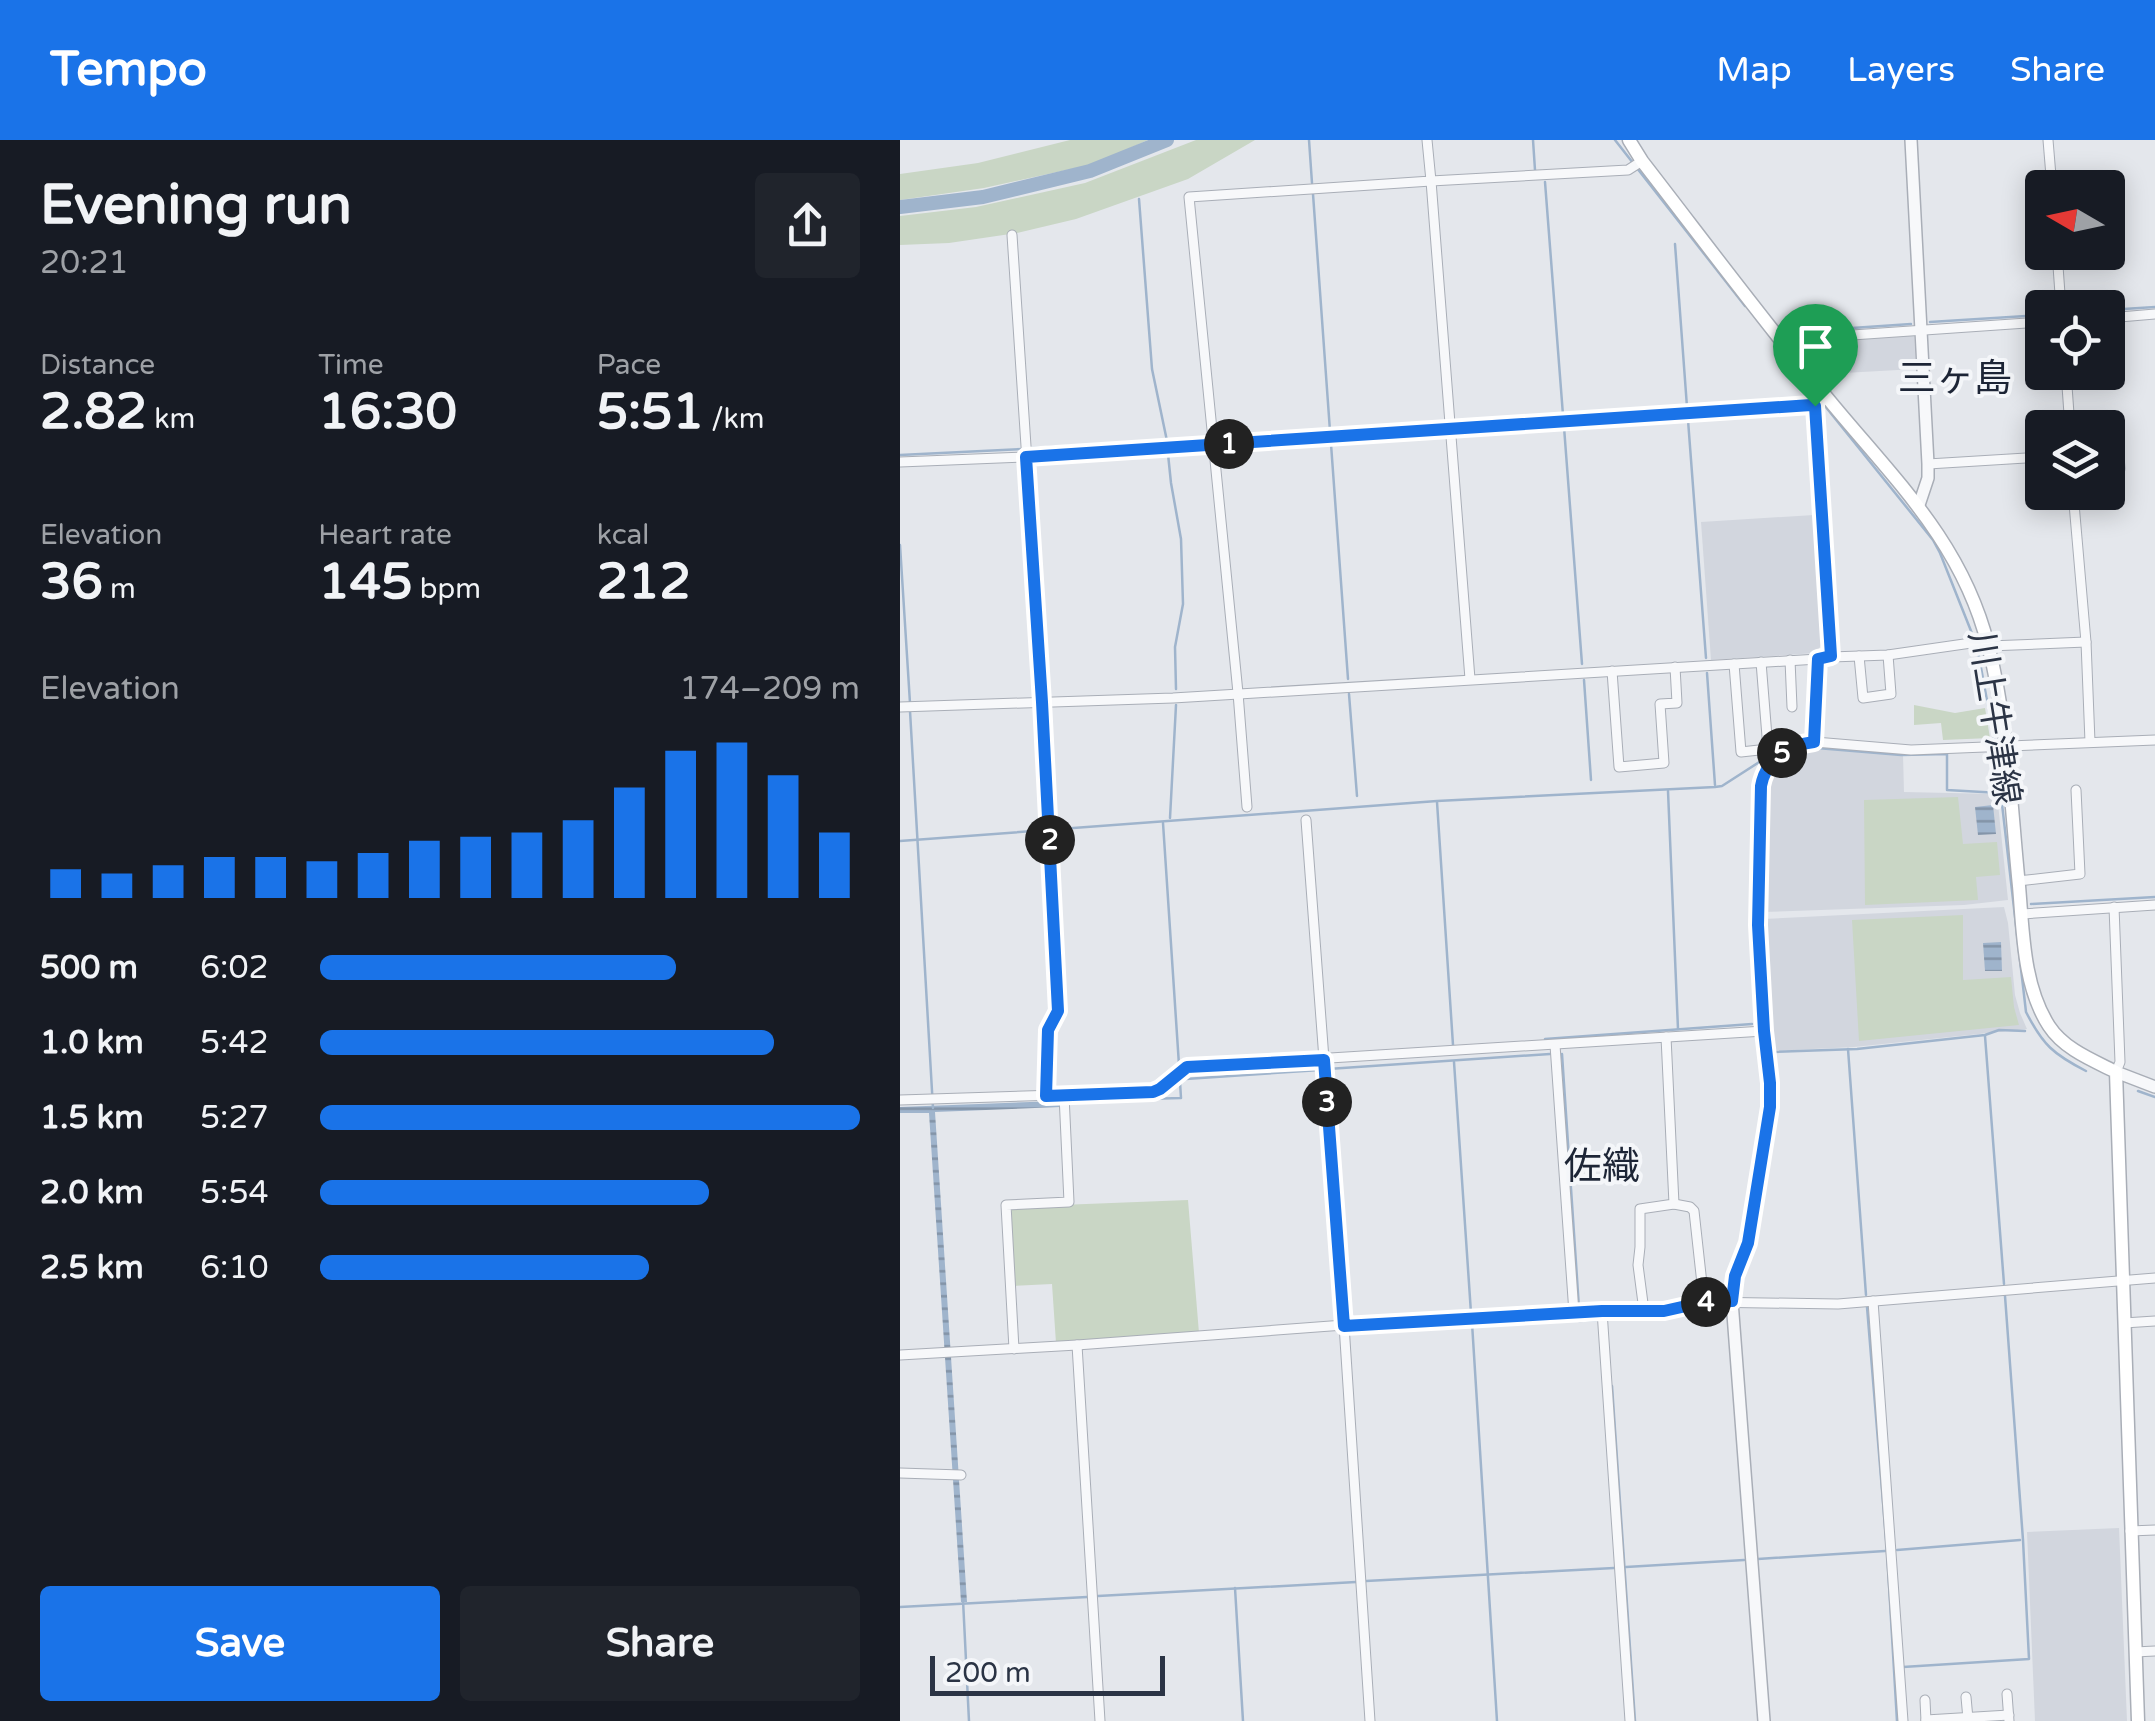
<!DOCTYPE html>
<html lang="en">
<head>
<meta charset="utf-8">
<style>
	:root { --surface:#171b24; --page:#20242c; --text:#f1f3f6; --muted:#9ea1a6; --accent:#1a73e8 }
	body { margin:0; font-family:"Varela Round","Noto Sans JP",sans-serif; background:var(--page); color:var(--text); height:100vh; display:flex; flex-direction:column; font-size:38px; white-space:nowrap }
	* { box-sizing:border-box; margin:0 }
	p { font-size:32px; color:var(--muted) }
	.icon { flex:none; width:55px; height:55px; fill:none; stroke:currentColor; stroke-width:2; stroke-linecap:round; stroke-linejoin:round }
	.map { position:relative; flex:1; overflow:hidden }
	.details { display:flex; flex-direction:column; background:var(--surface); width:900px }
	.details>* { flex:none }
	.needle { width:65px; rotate:279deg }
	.controls { position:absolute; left:1125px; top:30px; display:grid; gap:20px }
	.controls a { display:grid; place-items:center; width:100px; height:100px; border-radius:10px; background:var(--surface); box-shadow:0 5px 25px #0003; font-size:50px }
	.scale { position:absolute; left:30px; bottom:25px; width:235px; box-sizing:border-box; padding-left:10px; border:5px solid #2b3445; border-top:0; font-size:28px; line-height:35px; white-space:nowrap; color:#2b3445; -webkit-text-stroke:8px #f4f6f9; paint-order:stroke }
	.pin { position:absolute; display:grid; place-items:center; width:85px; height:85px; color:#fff; margin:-102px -42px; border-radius:50% 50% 50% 0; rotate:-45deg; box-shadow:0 0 10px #0007 }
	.pin .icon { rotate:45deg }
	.km { position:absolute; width:50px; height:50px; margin:-25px; border-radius:50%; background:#222; color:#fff; font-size:28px; line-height:50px; text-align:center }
	.round { display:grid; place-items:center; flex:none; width:105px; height:105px; border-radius:10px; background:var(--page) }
	.summary { display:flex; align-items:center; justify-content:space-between; height:170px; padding:0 40px }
	h1 { font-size:55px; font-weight:700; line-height:75px }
	.stats { display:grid; grid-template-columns:repeat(3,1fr); gap:15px; height:170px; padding:10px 40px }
	.stats div { display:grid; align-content:center }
	.stats b { font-size:50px; font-weight:700 }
	.stats small { font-size:28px; font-weight:400 }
	.stats p { font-size:28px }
	.chart { height:280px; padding:20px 40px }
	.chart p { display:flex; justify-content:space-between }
	.chart svg { width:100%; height:180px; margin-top:10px; stroke:var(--accent); stroke-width:6 }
	.primary-button { display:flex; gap:20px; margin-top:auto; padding:20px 40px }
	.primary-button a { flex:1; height:115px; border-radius:10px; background:var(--accent); color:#fff; font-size:40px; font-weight:700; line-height:115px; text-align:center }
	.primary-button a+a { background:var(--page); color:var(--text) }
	ul { padding:0 40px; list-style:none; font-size:32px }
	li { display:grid; grid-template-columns:160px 120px 1fr; align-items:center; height:75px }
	li i { height:25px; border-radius:12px; background:var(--accent) }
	header { display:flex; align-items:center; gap:60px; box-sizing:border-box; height:140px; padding:0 50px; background:var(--accent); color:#fff }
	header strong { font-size:48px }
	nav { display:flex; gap:55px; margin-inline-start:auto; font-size:35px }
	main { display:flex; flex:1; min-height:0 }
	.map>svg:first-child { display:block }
	.built { fill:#d2d6de }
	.green { fill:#c9d6c5 }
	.water { fill:url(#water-rules) }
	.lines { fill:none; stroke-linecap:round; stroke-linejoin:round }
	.stream { stroke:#9fb4cc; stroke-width:2.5 }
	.river { stroke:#9fb4cc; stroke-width:14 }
	.minor-casing { stroke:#a9aeb7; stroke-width:11 }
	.tertiary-casing { stroke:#a9aeb7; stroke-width:14 }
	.secondary-casing { stroke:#a9aeb7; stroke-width:15 }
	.minor { stroke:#f7f8fa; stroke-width:9 }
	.tertiary { stroke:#f7f8fa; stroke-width:11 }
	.secondary { stroke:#fff; stroke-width:12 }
	.route-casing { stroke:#fff; stroke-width:20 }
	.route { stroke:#1a73e8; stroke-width:12 }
	.labels { text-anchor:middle; stroke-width:8; stroke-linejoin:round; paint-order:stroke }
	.street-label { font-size:35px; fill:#2b3445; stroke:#f4f6f9 }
	.neighbourhood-label { font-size:38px; fill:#1d2536; stroke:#f4f6f9 }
</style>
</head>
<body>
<header>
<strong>Tempo</strong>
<nav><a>Map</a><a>Layers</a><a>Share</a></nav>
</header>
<main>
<section class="details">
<div class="summary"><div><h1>Evening run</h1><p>20:21</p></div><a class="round"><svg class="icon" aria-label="share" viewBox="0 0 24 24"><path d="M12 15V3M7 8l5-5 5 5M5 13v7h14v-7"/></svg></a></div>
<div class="stats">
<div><p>Distance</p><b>2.82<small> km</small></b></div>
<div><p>Time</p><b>16:30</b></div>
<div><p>Pace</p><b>5:51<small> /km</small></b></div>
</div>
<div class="stats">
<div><p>Elevation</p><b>36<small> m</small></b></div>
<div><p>Heart rate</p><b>145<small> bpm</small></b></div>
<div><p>kcal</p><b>212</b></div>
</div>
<div class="chart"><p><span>Elevation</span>174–209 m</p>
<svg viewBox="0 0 160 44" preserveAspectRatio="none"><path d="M5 44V37M15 44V38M25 44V36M35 44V34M45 44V34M55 44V35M65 44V33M75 44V30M85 44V29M95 44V28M105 44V25M115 44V17M125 44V8M135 44V6M145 44V14M155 44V28"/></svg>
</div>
<ul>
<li><b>500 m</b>6:02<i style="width:66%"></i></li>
<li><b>1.0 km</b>5:42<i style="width:84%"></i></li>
<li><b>1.5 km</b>5:27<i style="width:100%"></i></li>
<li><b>2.0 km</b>5:54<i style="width:72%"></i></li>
<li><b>2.5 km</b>6:10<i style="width:61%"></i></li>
</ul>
<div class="primary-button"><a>Save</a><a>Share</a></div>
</section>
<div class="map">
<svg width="1255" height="1581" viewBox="0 0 1255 1581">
	<defs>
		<pattern id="water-rules" width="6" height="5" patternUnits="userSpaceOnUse" patternTransform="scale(2.5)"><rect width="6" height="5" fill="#9fb4cc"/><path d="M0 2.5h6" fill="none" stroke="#8293a7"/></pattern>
	</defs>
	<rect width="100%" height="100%" fill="#e4e7ec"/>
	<g class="built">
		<polygon points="1014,195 1016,229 926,234 900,202"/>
		<polygon points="914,375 922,504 916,513 811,520 801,382"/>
		<polygon points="916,607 1003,614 1004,652 1097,654 1108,760 1064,765 862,772 867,640 874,625 888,614 900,609"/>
		<polygon points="1104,767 1108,783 1115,855 1120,873 1127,889 954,907 871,911 863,779"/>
		<polygon points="1219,1388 1227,1581 1135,1581 1127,1392"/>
	</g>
	<g class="green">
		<polygon points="170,0 248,0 194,24 84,48 0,60 0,34 78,23"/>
		<polygon points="296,0 355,0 288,39 176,79 117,93 49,103 0,105 0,76 76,67 185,43"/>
		<polygon points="1014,565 1055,573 1085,568 1090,598 1043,600 1041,583 1014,585"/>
		<polygon points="1058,657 1063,704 1097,702 1100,735 1076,737 1078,760 965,765 964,660"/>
		<polygon points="1063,775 1063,840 1111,837 1114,867 1119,885 959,901 952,780"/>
		<polygon points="288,1060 299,1193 156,1203 152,1144 113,1146 108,1067"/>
	</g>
	<g class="water">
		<polygon points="1093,665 1096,694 1078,695 1075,667"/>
		<polygon points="1101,802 1102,831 1085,831 1083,803"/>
		<polygon points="159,961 160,967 35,972 67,1462 61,1462 29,973 0,973 0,967"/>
	</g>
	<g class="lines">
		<g class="stream">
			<polyline points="409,0 412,43"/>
			<polyline points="633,0 635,30"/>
			<polyline points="715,0 845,166"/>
			<polyline points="645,42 663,275"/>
			<polyline points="413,54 430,291"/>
			<polyline points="239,59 252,229 267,301"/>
			<polyline points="775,104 787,267"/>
			<polyline points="1208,170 1255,167"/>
			<polyline points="1030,182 1142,175"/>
			<polyline points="893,192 1011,184"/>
			<polyline points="925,266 1033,400 1040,413 1077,506 1095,604"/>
			<polyline points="788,280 806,518"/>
			<polyline points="556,282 905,258"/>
			<polyline points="664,287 682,524"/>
			<polyline points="316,299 548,283"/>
			<polyline points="431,304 448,539"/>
			<polyline points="131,308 308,299"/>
			<polyline points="268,314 271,343 281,399 283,464 275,507 276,549"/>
			<polyline points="0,315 123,309"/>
			<polyline points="0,405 10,563"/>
			<polyline points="807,533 815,645"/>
			<polyline points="684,540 691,640"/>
			<polyline points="449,554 457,656"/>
			<polyline points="10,571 33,968"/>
			<path d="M1096,612L1126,872C1143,905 1153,914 1186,931"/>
			<polyline points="875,626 889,615 902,610 917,608 1001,615 1047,614 1047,650 1100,653"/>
			<polyline points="768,651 778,889"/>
			<polyline points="537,662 553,905"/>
			<polyline points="270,678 276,565"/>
			<polyline points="263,683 279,925"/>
			<polyline points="0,701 537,661 815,647 822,646 864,619"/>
			<polyline points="1131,764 1255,757"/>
			<polyline points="1085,896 1104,1144"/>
			<polyline points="645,899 852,884"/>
			<polyline points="948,909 966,1155"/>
			<polyline points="874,912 957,909 1085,895 1099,890 1125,891"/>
			<polyline points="662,914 679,1168"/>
			<polyline points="554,922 571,1173"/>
			<polyline points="428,929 650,914"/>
			<polyline points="1238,951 1255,957"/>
			<polyline points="156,964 170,961 281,958 280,942 286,939 420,930"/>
			<polyline points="967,1167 987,1411 997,1581"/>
			<polyline points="679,1179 679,1181 697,1180"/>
			<polyline points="572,1183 597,1581"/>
			<polyline points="712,1246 735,1581"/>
			<polyline points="997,1410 1120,1400"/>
			<polyline points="858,1419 985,1411"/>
			<polyline points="726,1427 844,1420"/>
			<polyline points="466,1441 714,1428"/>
			<polyline points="335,1448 343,1581"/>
			<polyline points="198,1456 456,1442"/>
			<polyline points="63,1460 69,1581"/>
			<polyline points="0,1467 187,1457"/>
			<polyline points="1003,1527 1129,1519 1123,1400 1105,1156"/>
		</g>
		<polyline class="river" points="0,67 83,57 190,31 267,0"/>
		<defs>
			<g id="minor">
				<polyline points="1148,0 1152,48"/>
				<polyline points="112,95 143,562 158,871 147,890 146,956"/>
				<polyline points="1157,112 1161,168"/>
				<polyline points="1208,178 1255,174"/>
				<polyline points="886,205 894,199 1142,182"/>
				<polyline points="1166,232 1170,288"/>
				<polyline points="915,266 931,517"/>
				<polyline points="1169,280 1216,277 1220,329 1208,329"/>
				<polyline points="0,322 126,317 779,273 915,266 928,258"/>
				<polyline points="1028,324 1142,317"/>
				<polyline points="1173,352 1186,502 1190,602"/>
				<polyline points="959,516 963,558 991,554 988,515"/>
				<polyline points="890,520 892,567"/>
				<polyline points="834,524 841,612 868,609 861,522"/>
				<polyline points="712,531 719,627 764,623 760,564 777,563 775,527"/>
				<polyline points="570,539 531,41 728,30 742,21"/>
				<polyline points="0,567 273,558 918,519 931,517 988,515 1078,502 1089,506 1186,502"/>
				<polyline points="915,602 918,519"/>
				<polyline points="347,667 338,553 289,57 531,41 527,0"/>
				<polyline points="406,680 444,1185 470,1581"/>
				<polyline points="1118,741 1180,734 1176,650"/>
				<polyline points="1214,767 1220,922 1216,932"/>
				<polyline points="1122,774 1255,765"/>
				<polyline points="655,905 674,1173"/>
				<polyline points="0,960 253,952 260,949 287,927 864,891"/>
				<polyline points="774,1064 790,1067 794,1071 804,1162"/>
				<path d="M832,1161L835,1136L848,1103L870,967V943L864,891L858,785L861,646C866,619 888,605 915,602L1011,610L1255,600"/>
				<polyline points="973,1161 1003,1581"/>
				<polyline points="702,1171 730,1581"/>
				<polyline points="744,1171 738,1125 740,1107 740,1069 774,1064 766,897"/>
				<polyline points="1224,1183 1255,1181"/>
				<polyline points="177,1205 200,1581"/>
				<polyline points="114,1209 106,1065 169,1062 164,955"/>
				<polyline points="0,1215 177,1205 444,1185 702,1171 764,1171 804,1162 938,1164 1255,1138"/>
				<polyline points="0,1333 61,1335"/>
				<polyline points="1230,1391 1255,1390"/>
				<polyline points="1235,1512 1255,1511"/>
				<polyline points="1107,1554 1109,1581"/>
				<polyline points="1066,1557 1068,1579"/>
				<polyline points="1025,1560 1026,1581"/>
				<polyline points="1026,1580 1109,1575"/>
			</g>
			<g id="tertiary">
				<polyline points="1011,0 1028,324 1028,338 1019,365"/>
				<polyline points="1216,932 1255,947"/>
				<polyline points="832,1161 864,1581"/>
			</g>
			<path id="secondary" d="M729,0L742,21C804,101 864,182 929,260C994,339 1062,402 1088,505C1108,581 1111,668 1119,746C1123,791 1123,846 1149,886C1164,909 1192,920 1216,932L1238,1581"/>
		</defs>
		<use href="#minor" class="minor-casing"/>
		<use href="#tertiary" class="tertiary-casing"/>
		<use href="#secondary" class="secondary-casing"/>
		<use href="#minor" class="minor"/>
		<use href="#tertiary" class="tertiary"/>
		<use href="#secondary" class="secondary"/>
	</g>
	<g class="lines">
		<defs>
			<path id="route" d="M911,265L915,266L931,516L918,519L914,602C888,605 866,619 861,646L858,785L864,891L870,943V967L848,1103L835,1136L832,1161L804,1162L764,1171H702L444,1186L424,920L287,927L260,949L253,952L146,956L148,890L158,871L142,562L126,317Z"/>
		</defs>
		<use href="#route" class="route-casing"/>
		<use href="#route" class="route"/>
	</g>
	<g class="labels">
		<g class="street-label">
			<text transform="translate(1095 578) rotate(81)" y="12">川上牛津線</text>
		</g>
		<g class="neighbourhood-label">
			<text x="1055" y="251">三ヶ島</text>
			<text x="702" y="1039">佐織</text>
		</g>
	</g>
</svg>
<div class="controls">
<a><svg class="needle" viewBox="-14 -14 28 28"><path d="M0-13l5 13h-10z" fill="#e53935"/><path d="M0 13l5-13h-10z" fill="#9ea1a6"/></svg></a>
<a><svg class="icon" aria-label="locate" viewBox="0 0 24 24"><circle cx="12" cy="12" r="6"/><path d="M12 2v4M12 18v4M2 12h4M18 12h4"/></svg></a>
<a><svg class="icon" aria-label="layers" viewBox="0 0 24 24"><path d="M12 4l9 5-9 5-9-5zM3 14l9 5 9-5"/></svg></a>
</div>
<div class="scale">200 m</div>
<div class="pin" style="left:915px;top:266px;background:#1e9e55"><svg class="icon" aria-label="arrive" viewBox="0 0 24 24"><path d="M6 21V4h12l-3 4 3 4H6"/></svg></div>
<b class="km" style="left:329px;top:304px">1</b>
<b class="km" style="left:150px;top:700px">2</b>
<b class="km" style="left:427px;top:962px">3</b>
<b class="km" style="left:806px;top:1162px">4</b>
<b class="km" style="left:882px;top:613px">5</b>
</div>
</main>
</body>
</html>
